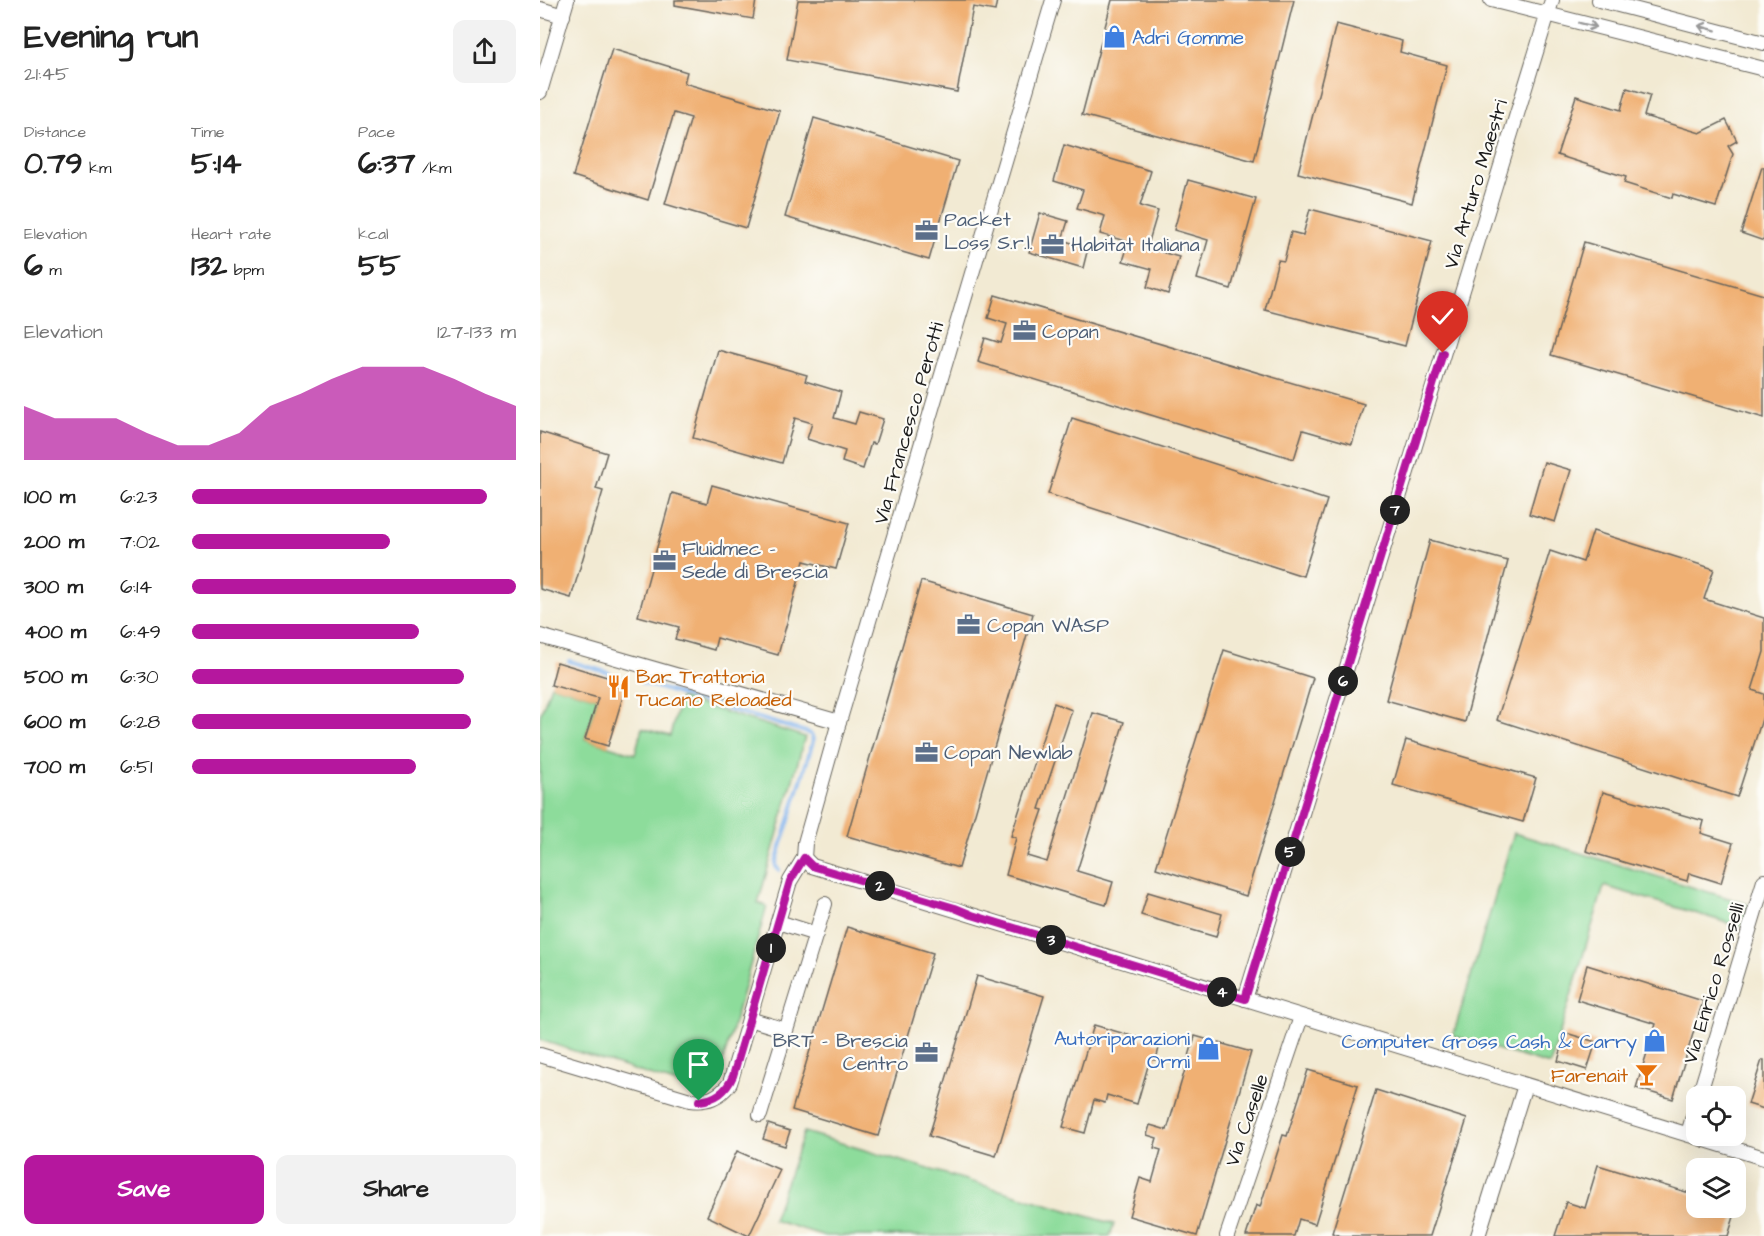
<!DOCTYPE html>
<html lang="en">
<head>
<meta charset="utf-8">
<style>
	:root { --surface:#fff; --page:#f2f2f2; --text:#222; --muted:#767676; --accent:#b5179e }
	body { margin:0; font-family:"Architects Daughter",sans-serif; background:var(--page); color:var(--text); height:100vh; display:flex; flex-direction:column; font-size:22px; white-space:nowrap }
	* { box-sizing:border-box; margin:0 }
	p { font-size:20px; color:var(--muted) }
	.icon { flex:none; width:33px; height:33px; fill:none; stroke:currentColor; stroke-width:2; stroke-linecap:round; stroke-linejoin:round }
	.map { position:relative; flex:1; overflow:hidden }
	.sheet { display:flex; flex-direction:column; background:var(--surface); width:540px }
	.sheet>* { flex:none }
	.buttons { position:absolute; left:1146px; top:1086px; display:grid; gap:12px }
	.buttons a { display:grid; place-items:center; width:60px; height:60px; border-radius:12px; background:var(--surface); box-shadow:0 6px 24px #0002; font-size:30px }
	.pin { position:absolute; display:grid; place-items:center; width:51px; height:51px; color:#fff; margin:-62px -26px; border-radius:50% 50% 50% 0; rotate:-45deg; box-shadow:0 0 6px #0007 }
	.pin .icon { rotate:45deg }
	.km { position:absolute; width:30px; height:30px; margin:-15px; border-radius:50%; background:#222; color:#fff; font-size:16px; line-height:30px; text-align:center }
	.round { display:grid; place-items:center; flex:none; width:63px; height:63px; border-radius:12px; background:var(--page) }
	.summary { display:flex; align-items:center; justify-content:space-between; height:102px; padding:0 24px }
	h1 { font-size:33px; font-weight:700; line-height:45px }
	.stats { display:grid; grid-template-columns:repeat(3,1fr); gap:9px; height:102px; padding:6px 24px }
	.stats div { display:grid; align-content:center }
	.stats b { font-size:30px; font-weight:700 }
	.stats small { font-size:16px; font-weight:400 }
	.stats p { font-size:16px }
	.chart { height:168px; padding:12px 24px }
	.chart p { display:flex; justify-content:space-between }
	.chart svg { width:100%; height:108px; margin-top:6px; fill:var(--accent); opacity:.7 }
	.cta { display:flex; gap:12px; margin-top:auto; padding:12px 24px }
	.cta a { flex:1; height:69px; border-radius:12px; background:var(--accent); color:#fff; font-size:24px; font-weight:700; line-height:69px; text-align:center }
	.cta a+a { background:var(--page); color:var(--text) }
	ul { padding:0 24px; list-style:none; font-size:20px }
	li { display:grid; grid-template-columns:96px 72px 1fr; align-items:center; height:45px }
	li i { height:15px; border-radius:8px; background:var(--accent) }
	main { display:flex; flex:1; min-height:0 }
	.map>svg:first-child { display:block }
	.green { fill:#8ddc9b; stroke:#547c5c; stroke-width:1.5 }
	.lines { fill:none; stroke-linecap:round; stroke-linejoin:round }
	.stream { stroke:#82b4ee; stroke-width:4 }
	.building { fill:#f0b073 }
	.street-casing { stroke:#67645c; stroke-width:16 }
	.street { stroke:#fff; stroke-width:14 }
	.oneway { stroke:#999 }
	.route-casing { stroke:#fff; stroke-width:12 }
	.route { stroke:#b5179e; stroke-width:8 }
	.labels { text-anchor:middle; stroke-width:4.5; stroke-linejoin:round; paint-order:stroke }
	.shop-label { font-size:20px; fill:#366cbe; stroke:#fdfcf7; text-anchor:end }
	.street-label { font-size:20px; fill:#1c1c1c; stroke:#fdfcf7 }
	.service-label { font-size:20px; fill:#4e5e75; stroke:#fdfcf7; text-anchor:start }
	.food-label { font-size:20px; fill:#c56008; stroke:#fdfcf7; text-anchor:start }
</style>
</head>
<body>
<main>
<section class="sheet">
<div class="summary"><div><h1>Evening run</h1><p>21:45</p></div><a class="round"><svg class="icon" aria-label="share" viewBox="0 0 24 24"><path d="M12 15V3M7 8l5-5 5 5M5 13v7h14v-7"/></svg></a></div>
<div class="stats">
<div><p>Distance</p><b>0.79<small> km</small></b></div>
<div><p>Time</p><b>5:14</b></div>
<div><p>Pace</p><b>6:37<small> /km</small></b></div>
</div>
<div class="stats">
<div><p>Elevation</p><b>6<small> m</small></b></div>
<div><p>Heart rate</p><b>132<small> bpm</small></b></div>
<div><p>kcal</p><b>55</b></div>
</div>
<div class="chart"><p><span>Elevation</span>127–133 m</p>
<svg viewBox="0 0 160 44" preserveAspectRatio="none"><path d="M0 44V22L10 27L20 27L30 27L40 33L50 38L60 38L70 33L80 22L90 17L100 11L110 6L120 6L130 6L140 11L150 17L160 22V44z"/></svg>
</div>
<ul>
<li><b>100 m</b>6:23<i style="width:91%"></i></li>
<li><b>200 m</b>7:02<i style="width:61%"></i></li>
<li><b>300 m</b>6:14<i style="width:100%"></i></li>
<li><b>400 m</b>6:49<i style="width:70%"></i></li>
<li><b>500 m</b>6:30<i style="width:84%"></i></li>
<li><b>600 m</b>6:28<i style="width:86%"></i></li>
<li><b>700 m</b>6:51<i style="width:69%"></i></li>
</ul>
<div class="cta"><a>Save</a><a>Share</a></div>
</section>
<div class="map">
<svg width="1224" height="1236" viewBox="0 0 1224 1236">
	<rect width="100%" height="100%" fill="#fdfcf7"/>
	<filter id="ink" filterUnits="userSpaceOnUse"><feTurbulence type="fractalNoise" baseFrequency=".0167" numOctaves="2"/><feDisplacementMap in="SourceGraphic" scale="12" xChannelSelector="R" yChannelSelector="G"/><feConvolveMatrix kernelMatrix="1 2 1 2 8 2 1 2 1" color-interpolation-filters="sRGB"/></filter>
	<filter id="wash" filterUnits="userSpaceOnUse"><feTurbulence type="fractalNoise" baseFrequency=".008" numOctaves="4" result="noise"/><feDisplacementMap in="SourceGraphic" scale="24" xChannelSelector="R" yChannelSelector="G"/><feGaussianBlur stdDeviation="1.35" result="paint"/><feColorMatrix in="noise" values="0 0 0 0 0 0 0 0 0 0 0 0 0 0 0 0 0 1.4 0 .05"/><feComposite in="paint" operator="in"/></filter>
	<g filter="url(#wash)">
		<rect width="100%" height="100%" fill="#f2ead3"/>
		<g class="green">
			<path d="M11,685L58,698L45,739L95,754L102,728L130,736L140,698L265,737L218,903L227,906L178,1079C170,1086 164,1089 153,1089L0,1040V716Z"/>
			<polygon points="974,833 1208,904 1202,927 1064,886 1010,1065 913,1036"/>
			<polygon points="264,1132 574,1224 570,1236 285,1236 233,1220"/>
		</g>
		<g class="lines">
			<g class="stream">
				<polyline points="29,661 69,673"/>
				<polyline points="102,683 269,733 272,736 273,741 236,863 236,867 239,870"/>
			</g>
		</g>
		<g id="blocks">
			<g class="building">
				<polygon points="135,0 216,0 213,19 135,5"/>
				<polygon points="258,0 457,0 455,11 433,7 417,92 247,60"/>
				<polygon points="572,0 754,0 714,161 542,115"/>
				<polygon points="796,24 862,41 860,52 907,65 872,203 758,173"/>
				<polygon points="72,49 147,72 144,83 240,111 206,228 125,204 151,118 134,113 108,200 33,176"/>
				<polygon points="1087,88 1110,95 1104,116 1160,133 1186,120 1197,141 1188,146 1193,154 1176,207 1133,194 1132,198 1084,183 1086,177 1017,155 1036,96 1081,110"/>
				<polygon points="274,118 418,161 389,260 245,217"/>
				<polygon points="524,145 611,171 600,206 618,211 607,248 639,257 628,294 607,287 612,269 583,261 589,242 560,234 565,216 537,208 543,190 514,181"/>
				<polygon points="1222,167 1224,168 1224,241 1201,233"/>
				<polygon points="648,180 716,199 691,289 657,279 668,240 634,230"/>
				<polygon points="770,209 892,241 865,346 725,310 738,260 744,261 751,232 763,235"/>
				<polygon points="500,213 528,221 522,240 548,248 543,268 489,252"/>
				<polygon points="1044,242 1224,295 1224,418 1011,355"/>
				<polygon points="455,295 824,404 812,444 763,430 754,459 438,362 445,338 461,343 467,324 448,318"/>
				<polygon points="178,350 267,375 265,381 301,392 294,418 315,424 319,412 343,419 335,444 331,443 323,469 302,462 305,451 267,439 272,423 255,418 242,463 153,438"/>
				<polygon points="532,418 787,500 763,576 508,494"/>
				<polygon points="0,432 67,453 56,489 63,491 31,598 0,589"/>
				<polygon points="1004,462 1031,470 1015,522 989,514"/>
				<polygon points="172,485 309,523 296,569 264,561 238,655 177,638 174,650 135,639 139,627 98,616 132,493 167,503"/>
				<polygon points="1053,531 1174,569 1164,599 1224,618 1224,652 1212,690 1224,694 1224,713 1197,797 957,720 1010,551 1043,562"/>
				<polygon points="890,540 968,561 925,722 846,700"/>
				<polygon points="381,581 493,614 419,868 307,836"/>
				<polygon points="684,650 773,678 706,896 616,868"/>
				<polygon points="17,662 87,683 68,746 45,739 58,698 11,685"/>
				<polygon points="514,703 532,710 499,809 503,810 487,856 507,862 553,713 584,722 537,871 573,882 566,905 466,875 476,838 471,836"/>
				<polygon points="866,740 996,778 983,822 853,785"/>
				<polygon points="1063,792 1164,821 1161,833 1193,843 1181,883 1149,873 1147,881 1046,851"/>
				<polygon points="608,892 682,914 676,937 601,915"/>
				<polygon points="307,927 393,953 338,1136 252,1110"/>
				<polygon points="1047,965 1163,1001 1133,1099 1096,1088 1116,1024 1037,1000"/>
				<polygon points="437,976 504,996 456,1156 389,1136"/>
				<polygon points="554,1025 620,1044 616,1060 610,1059 597,1104 567,1095 565,1103 554,1100 545,1133 523,1127"/>
				<polygon points="1026,1033 1056,1042 1047,1070 1018,1061"/>
				<polygon points="655,1036 711,1052 657,1236 589,1216 600,1178 612,1182 621,1150 614,1148 617,1138 607,1135 610,1125 627,1130"/>
				<polygon points="1222,1060 1224,1060 1224,1109 1208,1104"/>
				<polygon points="768,1070 818,1085 775,1224 759,1219 754,1236 706,1236 716,1205 720,1207 743,1135 747,1136"/>
				<polygon points="836,1090 927,1119 890,1236 801,1236 792,1233"/>
				<polygon points="228,1124 250,1131 245,1146 223,1139"/>
				<polygon points="197,1151 240,1170 209,1236 167,1216"/>
				<polygon points="1058,1165 1156,1195 1156,1208 1197,1207 1188,1236 1015,1236 1026,1202 1045,1208"/>
			</g>
		</g>
	</g>
	<g filter="url(#ink)">
		<use href="#blocks" fill-opacity="0" stroke="#67645c" stroke-width="1.5"/>
		<g class="lines">
			<defs>
				<g id="street">
					<polyline points="951,0 1224,69"/>
					<polyline points="1059,0 1224,43"/>
					<polyline points="0,9 23,16"/>
					<polyline points="0,92 27,0"/>
					<polyline points="0,636 299,722"/>
					<polyline points="264,858 272,866 1224,1158"/>
					<polyline points="238,922 276,934"/>
					<polyline points="705,999 1012,0"/>
					<polyline points="209,1019 246,1030"/>
					<path d="M0,1055L150,1100C167,1102 179,1098 190,1083L250,881L264,858L265,843L299,722L513,0"/>
					<polyline points="1159,1096 1224,881"/>
					<polyline points="220,1115 285,904"/>
					<polyline points="1148,1134 1156,1106"/>
					<polyline points="687,1236 761,1017"/>
					<polyline points="938,1236 985,1085"/>
				</g>
			</defs>
			<use href="#street" class="street-casing"/>
			<use href="#street" class="street"/>
		</g>
		<defs><path id="oneway-shaft" d="M-6 0H5M1.5-3L5.5 0L1.5 3" fill="none" stroke-width="1.6" stroke-linecap="round" stroke-linejoin="round" transform="scale(1.5)"/></defs>
		<g class="oneway">
			<use href="#oneway-shaft" transform="translate(1048 25) rotate(14)"/>
			<use href="#oneway-shaft" transform="translate(1167 28) rotate(-165)"/>
		</g>
	</g>
	<g class="lines" filter="url(#ink)">
		<defs>
			<path id="route" d="M159,1101C176,1099 186,1092 193,1076L250,881L264,858L272,866L415,908L432,915L705,999L903,353"/>
		</defs>
		<use href="#route" class="route-casing"/>
		<use href="#route" class="route"/>
	</g>
	<defs>
		<symbol id="shop-bare" viewBox="-9 -9 18 18"><path d="M-5-2.5h2.3a2.7 3.5 0 0 1 5.4 0H5L5.5 6h-11ZM-1.5-2.5h3a1.5 2.3 0 0 0-3 0Z" fill="#3f7fe0" stroke="#fdfcf7" stroke-width="2.5" paint-order="stroke"/></symbol>
		<symbol id="office-bare" viewBox="-9 -9 18 18"><path d="M-6-3h4V-5.5h4V-3h4V5H-6ZM-1-4.5V-3h2v-1.5ZM-6 0V1H6V0Z" fill="#5c6f8a" stroke="#fdfcf7" stroke-width="2.5" paint-order="stroke"/></symbol>
		<symbol id="restaurant-bare" viewBox="-9 -9 18 18"><path d="M-5-6h1v4h1v-4h1v4h1v-4h1v5L-1.5 .5V6h-2V.5L-5-1ZM5-6V6H3V1.5H1.5Q1.5-4 5-6Z" fill="#e8710a" stroke="#fdfcf7" stroke-width="2.5" paint-order="stroke"/></symbol>
		<symbol id="bar-bare" viewBox="-9 -9 18 18"><path d="M-6-5H6L.8 .8V4.5H3.5V6h-7V4.5H-.8V.8Z" fill="#e8710a" stroke="#fdfcf7" stroke-width="2.5" paint-order="stroke"/></symbol>
	</defs>
	<g fill-rule="evenodd">
		<use href="#shop-bare" x="558" y="20" width="33" height="33"/>
		<use href="#office-bare" x="370" y="214" width="33" height="33"/>
		<use href="#office-bare" x="496" y="228" width="33" height="33"/>
		<use href="#office-bare" x="468" y="314" width="33" height="33"/>
		<use href="#office-bare" x="108" y="544" width="33" height="33"/>
		<use href="#office-bare" x="412" y="608" width="33" height="33"/>
		<use href="#restaurant-bare" x="62" y="670" width="33" height="33"/>
		<use href="#office-bare" x="370" y="736" width="33" height="33"/>
		<use href="#shop-bare" x="1098" y="1024" width="33" height="33"/>
		<use href="#shop-bare" x="652" y="1032" width="33" height="33"/>
		<use href="#office-bare" x="370" y="1036" width="33" height="33"/>
		<use href="#bar-bare" x="1090" y="1058" width="33" height="33"/>
	</g>
	<g class="labels">
		<g class="shop-label">
			<text x="592" y="44" text-anchor="start">Adri Gomme</text>
			<text x="650" y="1045">Autoriparazioni<tspan x="650" dy="23">Ormi</tspan></text>
			<text x="1097" y="1048">Computer Gross Cash &amp; Carry</text>
		</g>
		<g class="street-label">
			<text transform="translate(935 184) rotate(-73)" y="7">Via Arturo Maestri</text>
			<text transform="translate(368 423) rotate(-74)" y="7">Via Francesco Perotti</text>
			<text transform="translate(1173 983) rotate(-73)" y="7">Via Enrico Rosselli</text>
			<text transform="translate(706 1120) rotate(-71)" y="7">Via Caselle</text>
		</g>
		<g class="service-label">
			<text x="404" y="226">Packet<tspan x="404" dy="23">Loss S.r.l.</tspan></text>
			<text x="531" y="251">Habitat Italiana</text>
			<text x="502" y="338">Copan</text>
			<text x="142" y="555">Fluidmec -<tspan x="142" dy="23">Sede di Brescia</tspan></text>
			<text x="447" y="632">Copan WASP</text>
			<text x="404" y="759">Copan Newlab</text>
			<text x="368" y="1047" text-anchor="end">BRT - Brescia<tspan x="368" dy="23">Centro</tspan></text>
		</g>
		<g class="food-label">
			<text x="96" y="683">Bar Trattoria<tspan x="96" dy="23">Tucano Reloaded</tspan></text>
			<text x="1088" y="1082" text-anchor="end">Farenait</text>
		</g>
	</g>
</svg>
<div class="buttons">
<a><svg class="icon" aria-label="locate" viewBox="0 0 24 24"><circle cx="12" cy="12" r="6"/><path d="M12 2v4M12 18v4M2 12h4M18 12h4"/></svg></a>
<a><svg class="icon" aria-label="layers" viewBox="0 0 24 24"><path d="M12 4l9 5-9 5-9-5zM3 14l9 5 9-5"/></svg></a>
</div>
<div class="pin" style="left:159px;top:1101px;background:#1e9e55"><svg class="icon" aria-label="arrive" viewBox="0 0 24 24"><path d="M6 21V4h12l-3 4 3 4H6"/></svg></div>
<div class="pin" style="left:903px;top:353px;background:#d93025"><svg class="icon" aria-label="check" viewBox="0 0 24 24"><path d="M5 12l5 5 9-10"/></svg></div>
<b class="km" style="left:231px;top:948px">1</b>
<b class="km" style="left:340px;top:886px">2</b>
<b class="km" style="left:511px;top:940px">3</b>
<b class="km" style="left:682px;top:992px">4</b>
<b class="km" style="left:750px;top:852px">5</b>
<b class="km" style="left:803px;top:681px">6</b>
<b class="km" style="left:855px;top:510px">7</b>
</div>
</main>
</body>
</html>
